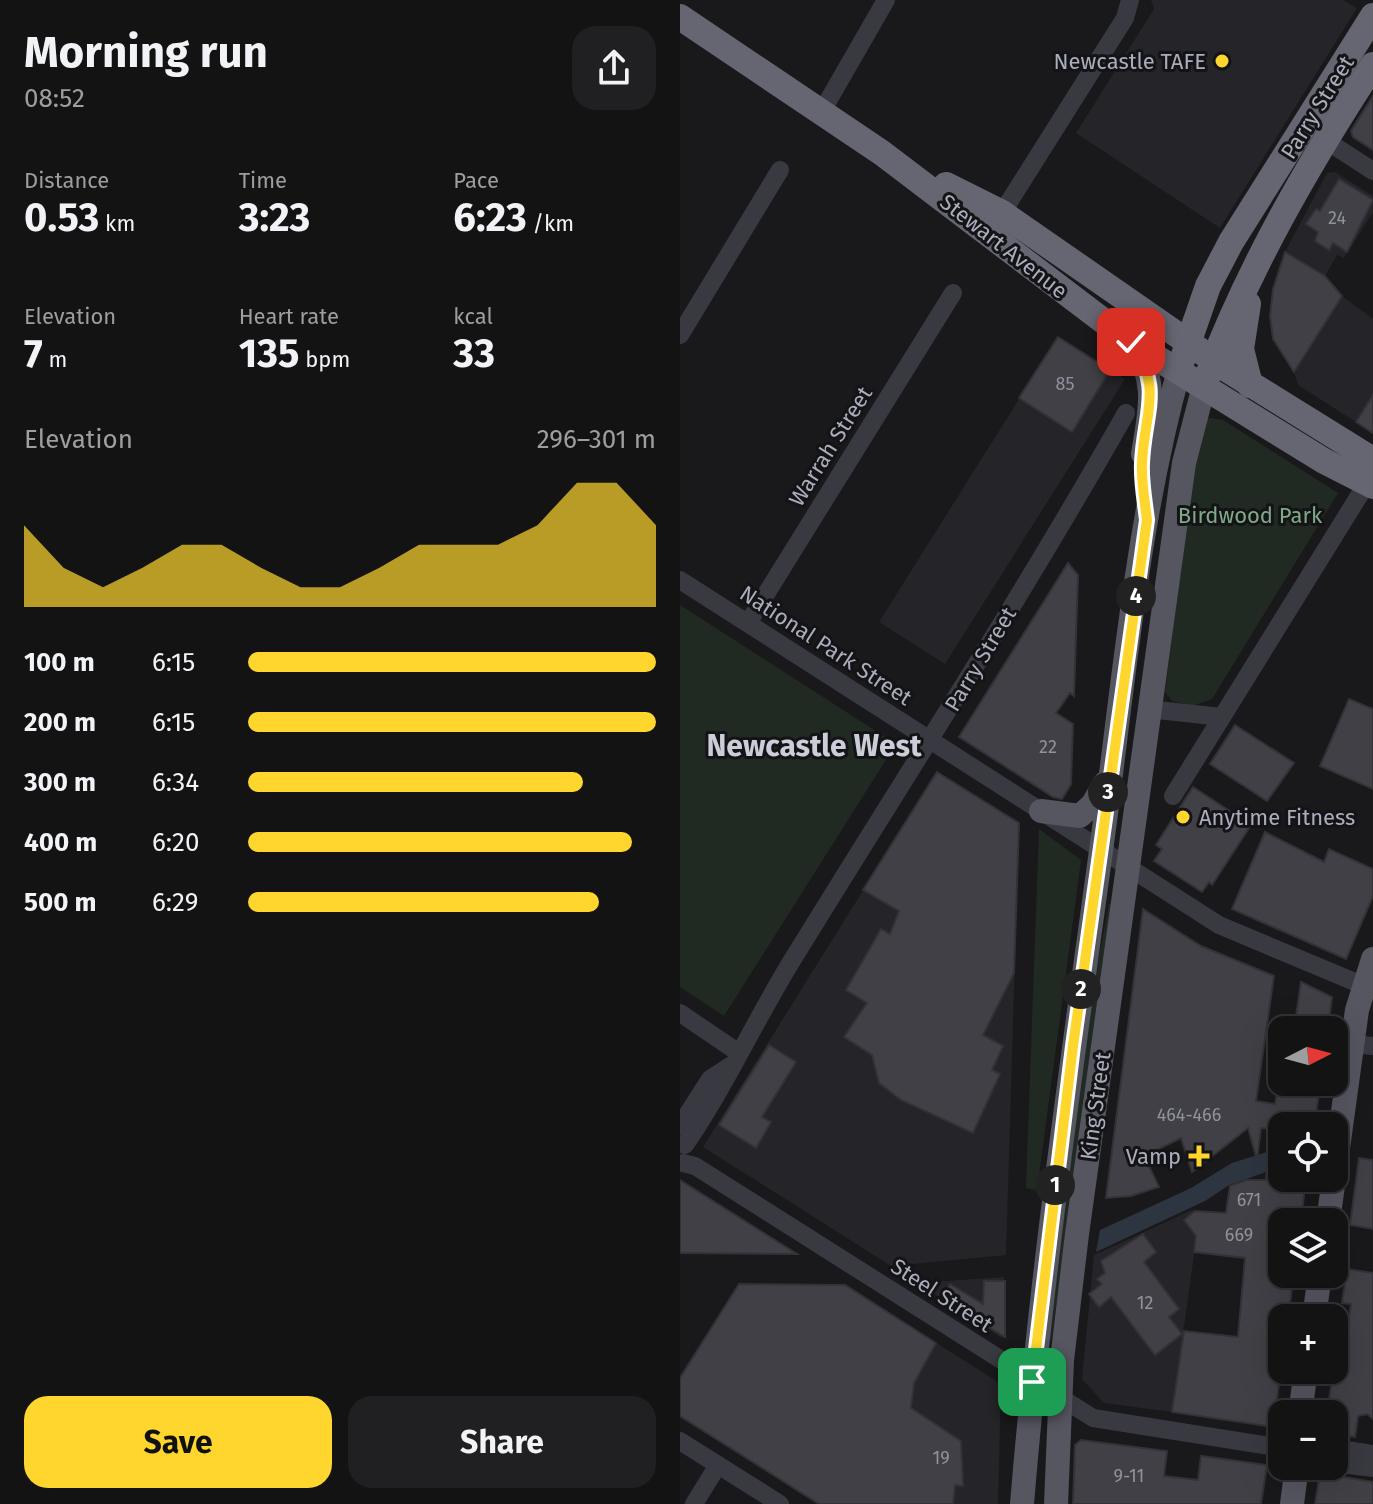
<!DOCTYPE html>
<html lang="en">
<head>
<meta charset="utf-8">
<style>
	:root { --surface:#131314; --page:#202022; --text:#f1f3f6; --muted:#9d9ea0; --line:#323234; --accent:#ffd62d }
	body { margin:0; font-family:"Fira Sans",sans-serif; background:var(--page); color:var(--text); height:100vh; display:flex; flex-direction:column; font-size:30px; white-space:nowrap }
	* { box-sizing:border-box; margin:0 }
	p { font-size:26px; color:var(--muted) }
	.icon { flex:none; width:44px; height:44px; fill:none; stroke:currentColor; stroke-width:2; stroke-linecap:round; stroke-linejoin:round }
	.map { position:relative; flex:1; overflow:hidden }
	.drawer { display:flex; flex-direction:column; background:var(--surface); width:680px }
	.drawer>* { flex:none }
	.needle { width:52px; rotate:84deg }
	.tools { position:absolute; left:588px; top:1016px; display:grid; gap:16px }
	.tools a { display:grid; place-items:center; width:80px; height:80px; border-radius:16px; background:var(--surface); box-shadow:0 8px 32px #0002,0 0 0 2px var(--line); font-size:40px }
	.pin { position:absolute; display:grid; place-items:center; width:68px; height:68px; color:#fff; margin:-34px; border-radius:16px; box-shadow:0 4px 12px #0006 }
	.km { position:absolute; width:40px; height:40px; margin:-20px; border-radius:50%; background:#222; color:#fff; font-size:22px; line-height:40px; text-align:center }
	.round { display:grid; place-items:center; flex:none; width:84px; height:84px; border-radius:24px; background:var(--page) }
	.summary { display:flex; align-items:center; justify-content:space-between; height:136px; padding:0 24px }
	h1 { font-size:44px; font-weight:700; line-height:60px }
	.stats { display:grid; grid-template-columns:repeat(3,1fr); gap:12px; height:136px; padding:8px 24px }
	.stats div { display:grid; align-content:center }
	.stats b { font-size:40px; font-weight:700 }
	.stats small { font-size:22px; font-weight:400 }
	.stats p { font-size:22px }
	.chart { height:224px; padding:16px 24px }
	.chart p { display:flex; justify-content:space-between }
	.chart svg { width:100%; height:144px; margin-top:8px; fill:var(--accent); opacity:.7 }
	.primary-button { display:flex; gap:16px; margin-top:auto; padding:16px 24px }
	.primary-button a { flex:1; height:92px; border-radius:24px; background:var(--accent); color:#111; font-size:32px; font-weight:700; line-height:92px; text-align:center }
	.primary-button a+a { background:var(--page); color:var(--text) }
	ul { padding:0 24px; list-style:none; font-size:26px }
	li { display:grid; grid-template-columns:128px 96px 1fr; align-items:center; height:60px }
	li i { height:20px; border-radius:10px; background:var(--accent) }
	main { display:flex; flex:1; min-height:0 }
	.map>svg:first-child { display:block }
	.built { fill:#252428 }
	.green { fill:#202a22 }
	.water { fill:#2d3541 }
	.building { fill:#404046; stroke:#333237; stroke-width:2 }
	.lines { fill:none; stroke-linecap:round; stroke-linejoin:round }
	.minor { stroke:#393941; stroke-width:18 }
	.major { stroke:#555660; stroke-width:24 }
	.highway { stroke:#656672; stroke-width:26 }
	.route-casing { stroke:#fff; stroke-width:16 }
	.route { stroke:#ffd62d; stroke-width:10 }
	.poi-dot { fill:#ffd62d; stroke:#141316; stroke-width:3 }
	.labels { text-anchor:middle; stroke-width:6; stroke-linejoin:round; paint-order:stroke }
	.number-label { font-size:18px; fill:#90929e }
	.poi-label { font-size:22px; fill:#aaadbc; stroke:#141316; text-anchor:end }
	.street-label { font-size:22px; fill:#aaadbc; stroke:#141316 }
	.park-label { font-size:22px; fill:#7fa988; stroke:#141316 }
	.district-label { font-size:30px; font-weight:bold; fill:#cbcdd8; stroke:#141316 }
</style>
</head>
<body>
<main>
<section class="drawer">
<div class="summary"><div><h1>Morning run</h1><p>08:52</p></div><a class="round"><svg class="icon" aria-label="share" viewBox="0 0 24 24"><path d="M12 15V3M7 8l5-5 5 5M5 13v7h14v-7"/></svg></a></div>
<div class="stats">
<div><p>Distance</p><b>0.53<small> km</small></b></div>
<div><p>Time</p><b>3:23</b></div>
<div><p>Pace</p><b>6:23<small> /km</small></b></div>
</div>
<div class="stats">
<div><p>Elevation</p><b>7<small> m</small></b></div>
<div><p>Heart rate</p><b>135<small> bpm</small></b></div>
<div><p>kcal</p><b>33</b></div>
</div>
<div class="chart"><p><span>Elevation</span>296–301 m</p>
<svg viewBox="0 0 160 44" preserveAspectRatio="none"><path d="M0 44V19L10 32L20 38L30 32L40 25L50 25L60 32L70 38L80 38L90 32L100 25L110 25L120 25L130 19L140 6L150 6L160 19V44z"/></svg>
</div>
<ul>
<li><b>100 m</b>6:15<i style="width:100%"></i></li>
<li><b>200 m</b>6:15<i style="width:100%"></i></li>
<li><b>300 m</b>6:34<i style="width:82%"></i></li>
<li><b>400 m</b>6:20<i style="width:94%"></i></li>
<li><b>500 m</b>6:29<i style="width:86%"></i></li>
</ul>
<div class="primary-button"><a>Save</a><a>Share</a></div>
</section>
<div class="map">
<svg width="693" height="1504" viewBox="0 0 693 1504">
	<rect width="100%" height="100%" fill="#19191b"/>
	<g class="built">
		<polygon points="471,0 663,0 677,8 540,228 396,133 474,9"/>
		<polygon points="655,172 693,196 693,212 664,258 657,255 645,276 605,252 647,173"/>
		<polygon points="662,296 693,319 693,395 676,422 618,385 614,372"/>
		<polygon points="378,337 445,379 265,664 199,622"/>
		<polygon points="257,772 339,823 326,1255 211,1266 23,1147"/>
		<polygon points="512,1210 520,1212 492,1412 424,1403 402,1379 414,1255"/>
		<polygon points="324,1277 322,1338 238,1283"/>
		<polygon points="59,1284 165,1285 321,1384 318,1504 138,1504 0,1417 0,1378"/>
	</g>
	<g class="green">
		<polygon points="524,417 543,420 658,493 532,699 512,706 492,701 485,692 513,471"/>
		<polygon points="0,605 216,744 44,1016 0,987"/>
		<polygon points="359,829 401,860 357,1190 346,1188"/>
		<polygon points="429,904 435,905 371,1341 363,1340 409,1009"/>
	</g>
	<polygon class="water" points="587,1152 592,1170 549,1185 525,1201 416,1252 420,1230 511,1188 552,1163"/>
	<g class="building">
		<polygon points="693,96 693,150 673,137 671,131"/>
		<polygon points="659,179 693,200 667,252 653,243 649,250 635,241 638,232 626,224 636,209 640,211"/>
		<polygon points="605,252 645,276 662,296 614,372 593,339 590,316 593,289"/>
		<polygon points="378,337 430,370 392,432 339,398"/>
		<polygon points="693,395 693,433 676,422"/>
		<polygon points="388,563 398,575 394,696 390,693 376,713 393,724 391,784 382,799 373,797 279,737"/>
		<polygon points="669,699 693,709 693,789 640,766"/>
		<polygon points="555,725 614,763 587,801 530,764"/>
		<polygon points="257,772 339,823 334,973 303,1035 323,1046 312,1070 320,1074 293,1133 221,1100 199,1083 192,1055 164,1037 187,1003 166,990 201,929 210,934 219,911 183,890"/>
		<polygon points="513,787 571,825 532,885 529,882 522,892 474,861 482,849 476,845"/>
		<polygon points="585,832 644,862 649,849 693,869 693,896 666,959 552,909"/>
		<polygon points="463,909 521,946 594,976 576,1101 595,1104 599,1082 641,1082 634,1126 602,1126 602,1130 581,1128 577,1160 568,1128 512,1172 501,1138 464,1156 479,1187 451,1196 426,1198"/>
		<polygon points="621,982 652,997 648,1030 614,1030"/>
		<polygon points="89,1045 116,1062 82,1117 91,1122 76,1148 39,1125"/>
		<polygon points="679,1158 693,1160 693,1229 670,1225"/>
		<polygon points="602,1170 602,1178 626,1178 621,1222 602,1222 602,1274 614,1274 608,1318 602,1318 602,1363 593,1427 492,1412 504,1331 558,1337 565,1258 514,1252 516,1236 504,1220 515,1211 546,1213 550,1186 566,1180 586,1180 586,1175"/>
		<polygon points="0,1180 117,1254 0,1253"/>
		<polygon points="463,1234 476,1252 464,1262 499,1309 489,1317 502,1334 475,1355 431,1297 419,1307 409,1294 422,1284 417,1279 425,1273 421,1261"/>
		<polygon points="667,1269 693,1273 693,1419 687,1414 678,1416 675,1437 654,1434 654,1414 647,1414 656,1351 664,1351 671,1304 662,1303"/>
		<polygon points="304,1281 325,1281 325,1337 261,1298 270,1284 303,1304"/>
		<polygon points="59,1284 165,1285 256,1343 234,1383 231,1408 281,1441 283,1486 275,1485 273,1504 139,1504 0,1416 0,1378"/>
		<polygon points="401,1440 487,1451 484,1476 518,1480 521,1456 587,1465 581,1504 393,1504 395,1445"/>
		<polygon points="640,1473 693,1482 693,1504 635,1504"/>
	</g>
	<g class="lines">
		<g class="minor">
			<polyline points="141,113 206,0"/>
			<polyline points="645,140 693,171"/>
			<polyline points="322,213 445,18 450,0"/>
			<polyline points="0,335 100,170"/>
			<polyline points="0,580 539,925 682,985"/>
			<polyline points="68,623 273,293"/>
			<polyline points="468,709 542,717 687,483"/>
			<polyline points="493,796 542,717"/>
			<polyline points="0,1013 59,1053"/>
			<polyline points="672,1044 693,1046"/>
			<polyline points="0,1126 30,1079 50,1066"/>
			<path d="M5,1145C44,1088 72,1027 108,967C221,783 339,602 446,413"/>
			<polyline points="3,1163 15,1166 413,1418 602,1448"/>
			<polyline points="0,1441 100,1504"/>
			<polyline points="654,1448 693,1454"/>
			<polyline points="654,1463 693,1468"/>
			<polyline points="14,1504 38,1465"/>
		</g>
		<g class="major">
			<path d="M451,342C479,380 470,410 463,454"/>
			<polyline points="361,811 400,816 413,804 425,783"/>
			<polyline points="654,1177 677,1010 693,959"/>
			<polyline points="648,1222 654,1178"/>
			<polyline points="634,1318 640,1274"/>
			<polyline points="620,1414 626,1370"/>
			<path d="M342,1504C360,1285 391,1069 421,851C443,691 456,526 499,370"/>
			<polyline points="376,1504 382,1360 397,1234 504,463 524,386"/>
			<polyline points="612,1504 617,1466"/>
		</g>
		<g class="highway">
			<polyline points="0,17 202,153 451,342 644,461 693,486"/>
			<polyline points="266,185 322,213 548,370 693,460"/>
			<polyline points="568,304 561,349 570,385"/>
			<polyline points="503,358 528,286 551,242 693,16"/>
			<path d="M528,375C570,265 629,163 693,65"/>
		</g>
	</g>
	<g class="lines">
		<defs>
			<path id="route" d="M352,1382L393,1046L467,520C465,502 461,482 462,463C464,413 484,388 451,342"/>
		</defs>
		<use href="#route" class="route-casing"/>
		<use href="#route" class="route"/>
	</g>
	<g class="poi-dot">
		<circle cx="542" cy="61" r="8"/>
		<circle cx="503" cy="817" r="8"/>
		<path d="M515 1144h8v8h8v8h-8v8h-8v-8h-8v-8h8z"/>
	</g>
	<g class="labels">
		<g class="number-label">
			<text x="657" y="224">24</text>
			<text x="385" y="390">85</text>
			<text x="368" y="753">22</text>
			<text x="509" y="1121">464-466</text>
			<text x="569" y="1206">671</text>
			<text x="559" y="1241">669</text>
			<text x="465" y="1309">12</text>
			<text x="261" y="1464">19</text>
			<text x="449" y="1482">9-11</text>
		</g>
		<g class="poi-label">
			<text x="526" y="69">Newcastle TAFE</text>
			<text x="519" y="825" text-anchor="start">Anytime Fitness</text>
			<text x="501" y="1164">Vamp</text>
		</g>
		<g class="street-label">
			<text transform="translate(637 107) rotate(-58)" y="8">Parry Street</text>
			<text transform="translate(324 246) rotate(38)" y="8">Stewart Avenue</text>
			<text transform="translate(150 446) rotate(-58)" y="8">Warrah Street</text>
			<text transform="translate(146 645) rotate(33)" y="8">National Park Street</text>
			<text transform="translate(300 659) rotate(-59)" y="8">Parry Street</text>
			<text transform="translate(415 1106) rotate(-82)" y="8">King Street</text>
			<text transform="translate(262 1295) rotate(33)" y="8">Steel Street</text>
		</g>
		<g class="park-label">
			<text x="570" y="523">Birdwood Park</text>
		</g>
		<g class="district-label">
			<text x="134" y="756">Newcastle West</text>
		</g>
	</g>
</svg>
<div class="tools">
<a><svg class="needle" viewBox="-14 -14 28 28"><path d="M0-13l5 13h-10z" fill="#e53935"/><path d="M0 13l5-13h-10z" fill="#9d9ea0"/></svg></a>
<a><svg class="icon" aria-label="locate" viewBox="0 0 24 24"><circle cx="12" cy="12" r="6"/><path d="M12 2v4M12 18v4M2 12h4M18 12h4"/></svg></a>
<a><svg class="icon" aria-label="layers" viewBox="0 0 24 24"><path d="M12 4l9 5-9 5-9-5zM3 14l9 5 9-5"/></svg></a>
<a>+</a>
<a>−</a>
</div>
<div class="pin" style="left:352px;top:1382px;background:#1e9e55"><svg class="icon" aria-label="arrive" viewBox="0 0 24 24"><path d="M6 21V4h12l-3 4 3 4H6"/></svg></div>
<div class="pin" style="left:451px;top:342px;background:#d93025"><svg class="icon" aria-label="check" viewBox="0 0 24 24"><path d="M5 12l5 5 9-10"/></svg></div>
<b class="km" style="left:375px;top:1185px">1</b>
<b class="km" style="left:401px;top:989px">2</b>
<b class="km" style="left:428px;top:792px">3</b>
<b class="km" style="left:456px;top:596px">4</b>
</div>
</main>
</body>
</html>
